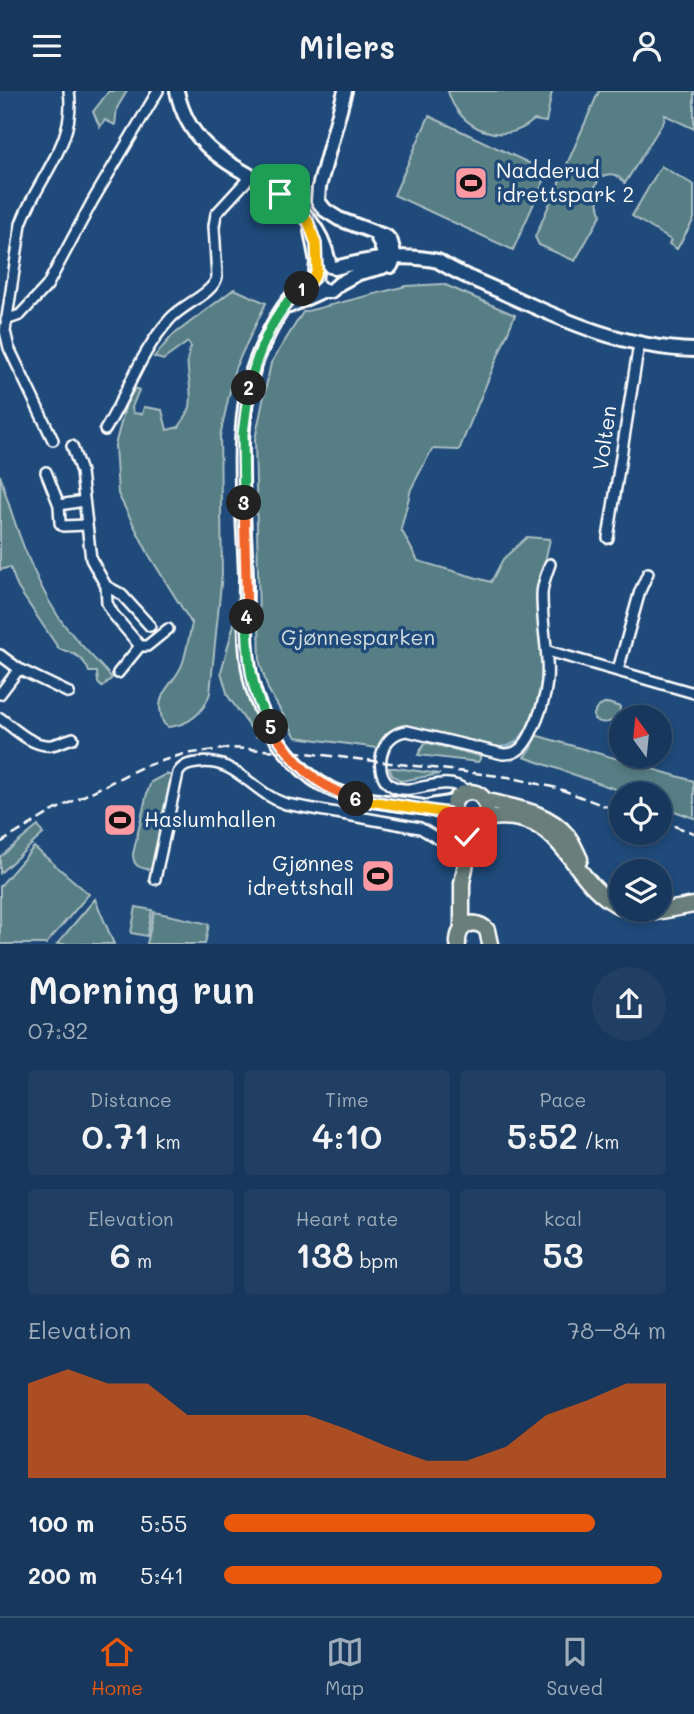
<!DOCTYPE html>
<html lang="en">
<head>
<meta charset="utf-8">
<style>
	:root { --surface:#17385c; --page:#203f62; --text:#f1f3f6; --muted:#9eacbb; --line:#365272; --accent:#ea580c }
	body { margin:0; font-family:Mali,sans-serif; background:var(--page); color:var(--text); height:100vh; display:flex; flex-direction:column; font-size:26px; white-space:nowrap }
	* { box-sizing:border-box; margin:0 }
	p { font-size:23px; color:var(--muted) }
	.icon { flex:none; width:38px; height:38px; fill:none; stroke:currentColor; stroke-width:2; stroke-linecap:round; stroke-linejoin:round }
	.map { position:relative; height:853px; overflow:hidden }
	.details { display:flex; flex-direction:column; background:var(--surface); flex:1 }
	.details>* { flex:none }
	.needle { width:46px; rotate:345deg }
	.tools { position:absolute; left:609px; top:614px; display:grid; gap:14px }
	.tools a { display:grid; place-items:center; width:63px; height:63px; border-radius:50%; background:var(--surface); box-shadow:0 4px 10px #0003,0 0 0 2px var(--line); font-size:35px }
	.pin { position:absolute; display:grid; place-items:center; width:60px; height:60px; color:#fff; margin:-30px; border-radius:14px; box-shadow:0 4px 10px #0006 }
	.km { position:absolute; width:35px; height:35px; margin:-18px; border-radius:50%; background:#222; color:#fff; font-size:19px; line-height:35px; text-align:center }
	.round { display:grid; place-items:center; flex:none; width:74px; height:74px; border-radius:37px; background:var(--page) }
	.overview { display:flex; align-items:center; justify-content:space-between; height:119px; padding:0 28px }
	h1 { font-size:38px; font-weight:600; line-height:52px }
	.figures { display:grid; grid-template-columns:repeat(3,1fr); gap:10px; height:119px; padding:7px 28px }
	.figures div { display:grid; align-content:center; border-radius:7px; background:var(--page); text-align:center }
	.figures b { font-size:35px; font-weight:600 }
	.figures small { font-size:19px; font-weight:400 }
	.figures p { font-size:19px }
	.chart { height:196px; padding:14px 28px }
	.chart p { display:flex; justify-content:space-between }
	.chart svg { width:100%; height:126px; margin-top:7px; fill:var(--accent); opacity:.7 }
	ul { padding:0 28px; list-style:none; font-size:23px }
	li { display:grid; grid-template-columns:112px 84px 1fr; align-items:center; height:52px }
	li i { height:18px; border-radius:9px; background:var(--accent) }
	header { display:flex; justify-content:space-between; align-items:center; height:91px; padding:0 28px; background:var(--surface); font-size:32px; font-weight:600 }
	.dock { display:flex; justify-content:space-around; align-items:center; height:98px; border-top:2px solid var(--line); background:var(--surface); font-size:19px; color:var(--muted) }
	.dock a { display:grid; justify-items:center; gap:4px }
	.dock .on { color:var(--accent) }
	.map>svg:first-child { display:block }
	.green { fill:#567e84; stroke:#aabec2; stroke-width:2 }
	.lines { fill:none; stroke-linecap:round; stroke-linejoin:round }
	.stream { stroke:#8fb0c5; stroke-width:2.5 }
	.street-casing { stroke:#fff; stroke-width:14 }
	.secondary-casing { stroke:#fff; stroke-width:18 }
	.primary-casing { stroke:#fff; stroke-width:19 }
	.street { stroke:#1f4a7a; stroke-width:9 }
	.secondary { stroke:#1f4a7a; stroke-width:12 }
	.primary { stroke:#6a7f7c; stroke-width:14 }
	.rail { stroke:#fff; stroke-width:2.5; stroke-dasharray:10 5; stroke-linecap:butt }
	.split-1-casing { stroke:#fff; stroke-width:14 }
	.split-2-casing { stroke:#fff; stroke-width:14 }
	.split-3-casing { stroke:#fff; stroke-width:14 }
	.split-4-casing { stroke:#fff; stroke-width:14 }
	.split-5-casing { stroke:#fff; stroke-width:14 }
	.split-6-casing { stroke:#fff; stroke-width:14 }
	.split-7-casing { stroke:#fff; stroke-width:14 }
	.split-1 { stroke:#f5b400; stroke-width:9 }
	.split-2 { stroke:#22a559; stroke-width:9 }
	.split-3 { stroke:#22a559; stroke-width:9 }
	.split-4 { stroke:#f0652b; stroke-width:9 }
	.split-5 { stroke:#22a559; stroke-width:9 }
	.split-6 { stroke:#f0652b; stroke-width:9 }
	.split-7 { stroke:#f5b400; stroke-width:9 }
	.labels { text-anchor:middle; stroke-width:7; stroke-linejoin:round; paint-order:stroke }
	.poi-label { font-size:21px; fill:#fff; stroke:#1f4a7a; text-anchor:start }
	.street-label { font-size:21px; fill:#fff; stroke:#1f4a7a }
	.park-label { font-size:21px; fill:#d5dfe0; stroke:#1f4a7a }
</style>
</head>
<body>
<header><svg class="icon" aria-label="menu" viewBox="0 0 24 24"><path d="M4 6h16M4 12h16M4 18h16"/></svg>Milers<svg class="icon" aria-label="person" viewBox="0 0 24 24"><circle cx="12" cy="8" r="4"/><path d="M4 21q1-7 8-7t8 7"/></svg></header>
<div class="map">
<svg width="694" height="853" viewBox="0 0 694 853">
	<rect width="100%" height="100%" fill="#1f4a7a"/>
	<filter id="ink" filterUnits="userSpaceOnUse"><feTurbulence type="fractalNoise" baseFrequency=".0143" numOctaves="2"/><feDisplacementMap in="SourceGraphic" scale="14" xChannelSelector="R" yChannelSelector="G"/><feConvolveMatrix kernelMatrix="1 2 1 2 8 2 1 2 1" color-interpolation-filters="sRGB"/></filter>
	<g filter="url(#ink)">
		<g class="green">
			<polygon points="109,0 127,0 117,17 115,34 105,29 100,36 93,21"/>
			<path d="M448,0H552L546,31L534,29C503,57 458,38 448,0Z"/>
			<path d="M599,0H694V38L665,24L664,30L625,92C617,83 610,80 599,88L595,96L601,124L575,170L539,154L535,146Z"/>
			<polygon points="429,25 548,81 513,159 394,104"/>
			<polygon points="661,75 694,94 694,128 677,158 669,153 671,149 632,125"/>
			<polygon points="443,193 515,224 459,359 432,358 411,398 401,438 418,470 491,491 503,468 527,446 550,448 538,502 546,582 540,609 525,645 520,653 509,659 431,641 399,636 387,642 377,657 296,646 268,598 260,572 255,348 271,272 303,221 406,195"/>
			<path d="M234,198L266,212L235,277L220,345L222,483L210,602C204,622 189,634 168,636C163,633 162,630 161,623C155,601 177,591 183,571C187,558 189,545 192,533L149,464L118,403L115,354L126,313L135,297L139,299L132,316L133,322L142,323L144,316L162,319L167,339L179,336C183,330 188,323 190,316C194,296 182,274 191,256L188,251L163,269L154,266L172,245Z"/>
			<path d="M0,384C14,432 31,483 58,525C73,548 95,567 112,587L102,596L98,592L97,581H89C84,566 74,562 59,558L18,497L10,476L0,479Z"/>
			<polygon points="241,507 245,591 255,620 272,646 257,646 228,605 221,581"/>
			<path d="M608,612L620,616L619,625C612,632 602,634 594,628C593,618 599,614 608,612Z"/>
			<polygon points="535,644 694,690 694,727 660,715 660,704 629,703 524,666 532,657"/>
			<polygon points="428,652 480,665 480,668 478,671 418,664 424,653"/>
			<polygon points="389,677 396,677 440,683 401,690 392,684"/>
			<path d="M166,683L170,684L171,687L157,765L152,779C140,777 133,776 133,763L147,702L151,691Z"/>
			<polygon points="38,735 43,743 0,782 0,766"/>
			<polygon points="34,756 89,803 46,853 0,853 0,795"/>
			<polygon points="95,808 114,853 57,853"/>
			<polygon points="136,816 152,819 147,845 131,842"/>
			<polygon points="154,821 209,833 205,853 147,853"/>
		</g>
		<g class="lines">
			<path class="stream" d="M452,645C467,649 485,656 500,656C534,656 542,595 543,570"/>
			<defs>
				<g id="street">
					<polyline points="6,229 20,224 47,195 92,111 158,0"/>
					<path d="M105,339C127,303 141,260 170,228C183,213 213,203 217,186L214,135L216,123L250,86"/>
					<path d="M53,349L9,257L5,240L21,133C37,87 77,52 69,0"/>
					<polyline points="72,355 81,381 91,468 106,495 107,512 113,523 140,555 118,582"/>
					<polyline points="46,381 59,414 60,432 63,435 86,434"/>
					<polyline points="59,414 84,410"/>
					<polyline points="608,447 639,253"/>
					<polyline points="106,495 121,503 150,535"/>
					<polyline points="140,555 147,555 168,538"/>
					<polyline points="548,560 694,602"/>
					<polyline points="0,564 19,578 69,602"/>
					<polyline points="618,579 640,500 648,482"/>
					<polyline points="0,603 19,578"/>
					<path d="M0,627C14,637 32,656 51,654C58,653 66,649 73,647"/>
					<path d="M468,701C443,680 415,707 392,695C372,684 379,642 407,640L503,663C518,664 525,654 531,642C560,584 542,560 542,504C542,493 547,482 550,473"/>
					<path d="M155,788L178,682C182,675 188,673 197,672C236,666 252,702 286,713L420,737L440,749L458,730"/>
				</g>
				<g id="secondary">
					<path d="M177,0C195,86 279,77 317,140C324,151 327,163 330,175"/>
					<path d="M345,0L319,96L318,110L325,119L339,128L387,146L391,151L395,166L391,175C382,165 383,154 376,144"/>
					<polyline points="311,140 317,171 315,191 322,200 331,200 340,192 359,182 383,176"/>
					<path d="M335,177C369,168 403,162 438,170C459,184 483,192 506,203C567,231 626,257 694,259"/>
					<path d="M314,187C308,193 300,198 294,204C278,219 260,258 253,279C234,341 244,420 246,485C246,522 243,562 253,597C261,626 280,657 302,678C350,725 407,700 457,728"/>
					<polyline points="289,215 322,200"/>
					<polyline points="431,715 455,711"/>
				</g>
				<g id="primary">
					<circle cx="470" cy="718" r="17"/>
					<path d="M484,709C513,717 546,719 567,744C573,751 576,760 580,768"/>
					<path d="M483,728C567,714 566,791 621,816"/>
					<polyline points="629,819 656,821 694,814"/>
					<polyline points="462,837 462,792 468,762 479,732"/>
					<path d="M458,853C457,834 474,826 487,839L490,853"/>
				</g>
			</defs>
			<use href="#street" class="street-casing"/>
			<use href="#secondary" class="secondary-casing"/>
			<use href="#primary" class="primary-casing"/>
			<use href="#street" class="street"/>
			<use href="#secondary" class="secondary"/>
			<use href="#primary" class="primary"/>
			<g class="rail">
				<polyline points="660,730 694,742"/>
				<polyline points="0,752 53,720 142,676 184,663 231,657 298,661 508,686 557,697 621,721"/>
			</g>
		</g>
	</g>
	<g class="lines" filter="url(#ink)">
		<defs>
			<polyline id="split-1" points="280,103 308,130 316,153 317,179 314,187 302,198"/>
			<path id="split-2" d="M249,297C256,265 274,218 302,198"/>
			<polyline id="split-3" points="244,412 243,343 249,297"/>
			<polyline id="split-4" points="244,412 247,526"/>
			<path id="split-5" d="M247,526C248,566 250,602 271,636"/>
			<path id="split-6" d="M271,636C293,671 316,696 356,708"/>
			<polyline id="split-7" points="356,708 447,722 460,732 467,746"/>
		</defs>
		<use href="#split-1" class="split-1-casing"/>
		<use href="#split-2" class="split-2-casing"/>
		<use href="#split-3" class="split-3-casing"/>
		<use href="#split-4" class="split-4-casing"/>
		<use href="#split-5" class="split-5-casing"/>
		<use href="#split-6" class="split-6-casing"/>
		<use href="#split-7" class="split-7-casing"/>
		<use href="#split-1" class="split-1"/>
		<use href="#split-2" class="split-2"/>
		<use href="#split-3" class="split-3"/>
		<use href="#split-4" class="split-4"/>
		<use href="#split-5" class="split-5"/>
		<use href="#split-6" class="split-6"/>
		<use href="#split-7" class="split-7"/>
	</g>
	<defs>
		<symbol id="stadium-square" viewBox="-11 -11 22 22"><rect x="-9" y="-9" width="18" height="18" rx="4" fill="#ff9aa2" stroke="#1f4a7a"/><path d="M0-5a6.5 5 0 1 0 0 10a6.5 5 0 1 0 0-10ZM-3.5-1.8h7v3.6h-7Z" fill="#111"/></symbol>
	</defs>
	<g fill-rule="evenodd">
		<use href="#stadium-square" x="452" y="73" width="38" height="38"/>
		<use href="#stadium-square" x="101" y="710" width="38" height="38"/>
		<use href="#stadium-square" x="359" y="766" width="38" height="38"/>
	</g>
	<g class="labels">
		<g class="poi-label">
			<text x="496" y="87">Nadderud<tspan x="496" dy="24">idrettspark 2</tspan></text>
			<text x="144" y="736">Haslumhallen</text>
			<text x="354" y="780" text-anchor="end">Gjønnes<tspan x="354" dy="24">idrettshall</tspan></text>
		</g>
		<g class="street-label">
			<text transform="translate(605 347) rotate(-82)" y="7">Volten</text>
		</g>
		<g class="park-label">
			<text x="358" y="554">Gjønnesparken</text>
		</g>
	</g>
</svg>
<div class="tools">
<a><svg class="needle" viewBox="-14 -14 28 28"><path d="M0-13l5 13h-10z" fill="#e53935"/><path d="M0 13l5-13h-10z" fill="#9eacbb"/></svg></a>
<a><svg class="icon" aria-label="locate" viewBox="0 0 24 24"><circle cx="12" cy="12" r="6"/><path d="M12 2v4M12 18v4M2 12h4M18 12h4"/></svg></a>
<a><svg class="icon" aria-label="layers" viewBox="0 0 24 24"><path d="M12 4l9 5-9 5-9-5zM3 14l9 5 9-5"/></svg></a>
</div>
<div class="pin" style="left:280px;top:103px;background:#1e9e55"><svg class="icon" aria-label="arrive" viewBox="0 0 24 24"><path d="M6 21V4h12l-3 4 3 4H6"/></svg></div>
<div class="pin" style="left:467px;top:746px;background:#d93025"><svg class="icon" aria-label="check" viewBox="0 0 24 24"><path d="M5 12l5 5 9-10"/></svg></div>
<b class="km" style="left:302px;top:198px">1</b>
<b class="km" style="left:249px;top:297px">2</b>
<b class="km" style="left:244px;top:412px">3</b>
<b class="km" style="left:247px;top:526px">4</b>
<b class="km" style="left:271px;top:636px">5</b>
<b class="km" style="left:356px;top:708px">6</b>
</div>
<section class="details">
<div class="overview"><div><h1>Morning run</h1><p>07:32</p></div><a class="round"><svg class="icon" aria-label="share" viewBox="0 0 24 24"><path d="M12 15V3M7 8l5-5 5 5M5 13v7h14v-7"/></svg></a></div>
<div class="figures">
<div><p>Distance</p><b>0.71<small> km</small></b></div>
<div><p>Time</p><b>4:10</b></div>
<div><p>Pace</p><b>5:52<small> /km</small></b></div>
</div>
<div class="figures">
<div><p>Elevation</p><b>6<small> m</small></b></div>
<div><p>Heart rate</p><b>138<small> bpm</small></b></div>
<div><p>kcal</p><b>53</b></div>
</div>
<div class="chart"><p><span>Elevation</span>78–84 m</p>
<svg viewBox="0 0 160 44" preserveAspectRatio="none"><path d="M0 44V11L10 6L20 11L30 11L40 22L50 22L60 22L70 22L80 27L90 33L100 38L110 38L120 33L130 22L140 17L150 11L160 11V44z"/></svg>
</div>
<ul>
<li><b>100 m</b>5:55<i style="width:84%"></i></li>
<li><b>200 m</b>5:41<i style="width:99%"></i></li>
</ul>
</section>
<nav class="dock">
<a class="on"><svg class="icon" aria-label="home" viewBox="0 0 24 24"><path d="M3 11l9-7 9 7M6 9v11h12V9"/></svg>Home</a>
<a><svg class="icon" aria-label="map" viewBox="0 0 24 24"><path d="M3 6l6-2 6 2 6-2v14l-6 2-6-2-6 2zM9 4v14M15 6v14"/></svg>Map</a>
<a><svg class="icon" aria-label="saved" viewBox="0 0 24 24"><path d="M7 4h10v16l-5-4-5 4z"/></svg>Saved</a>
</nav>
</body>
</html>
